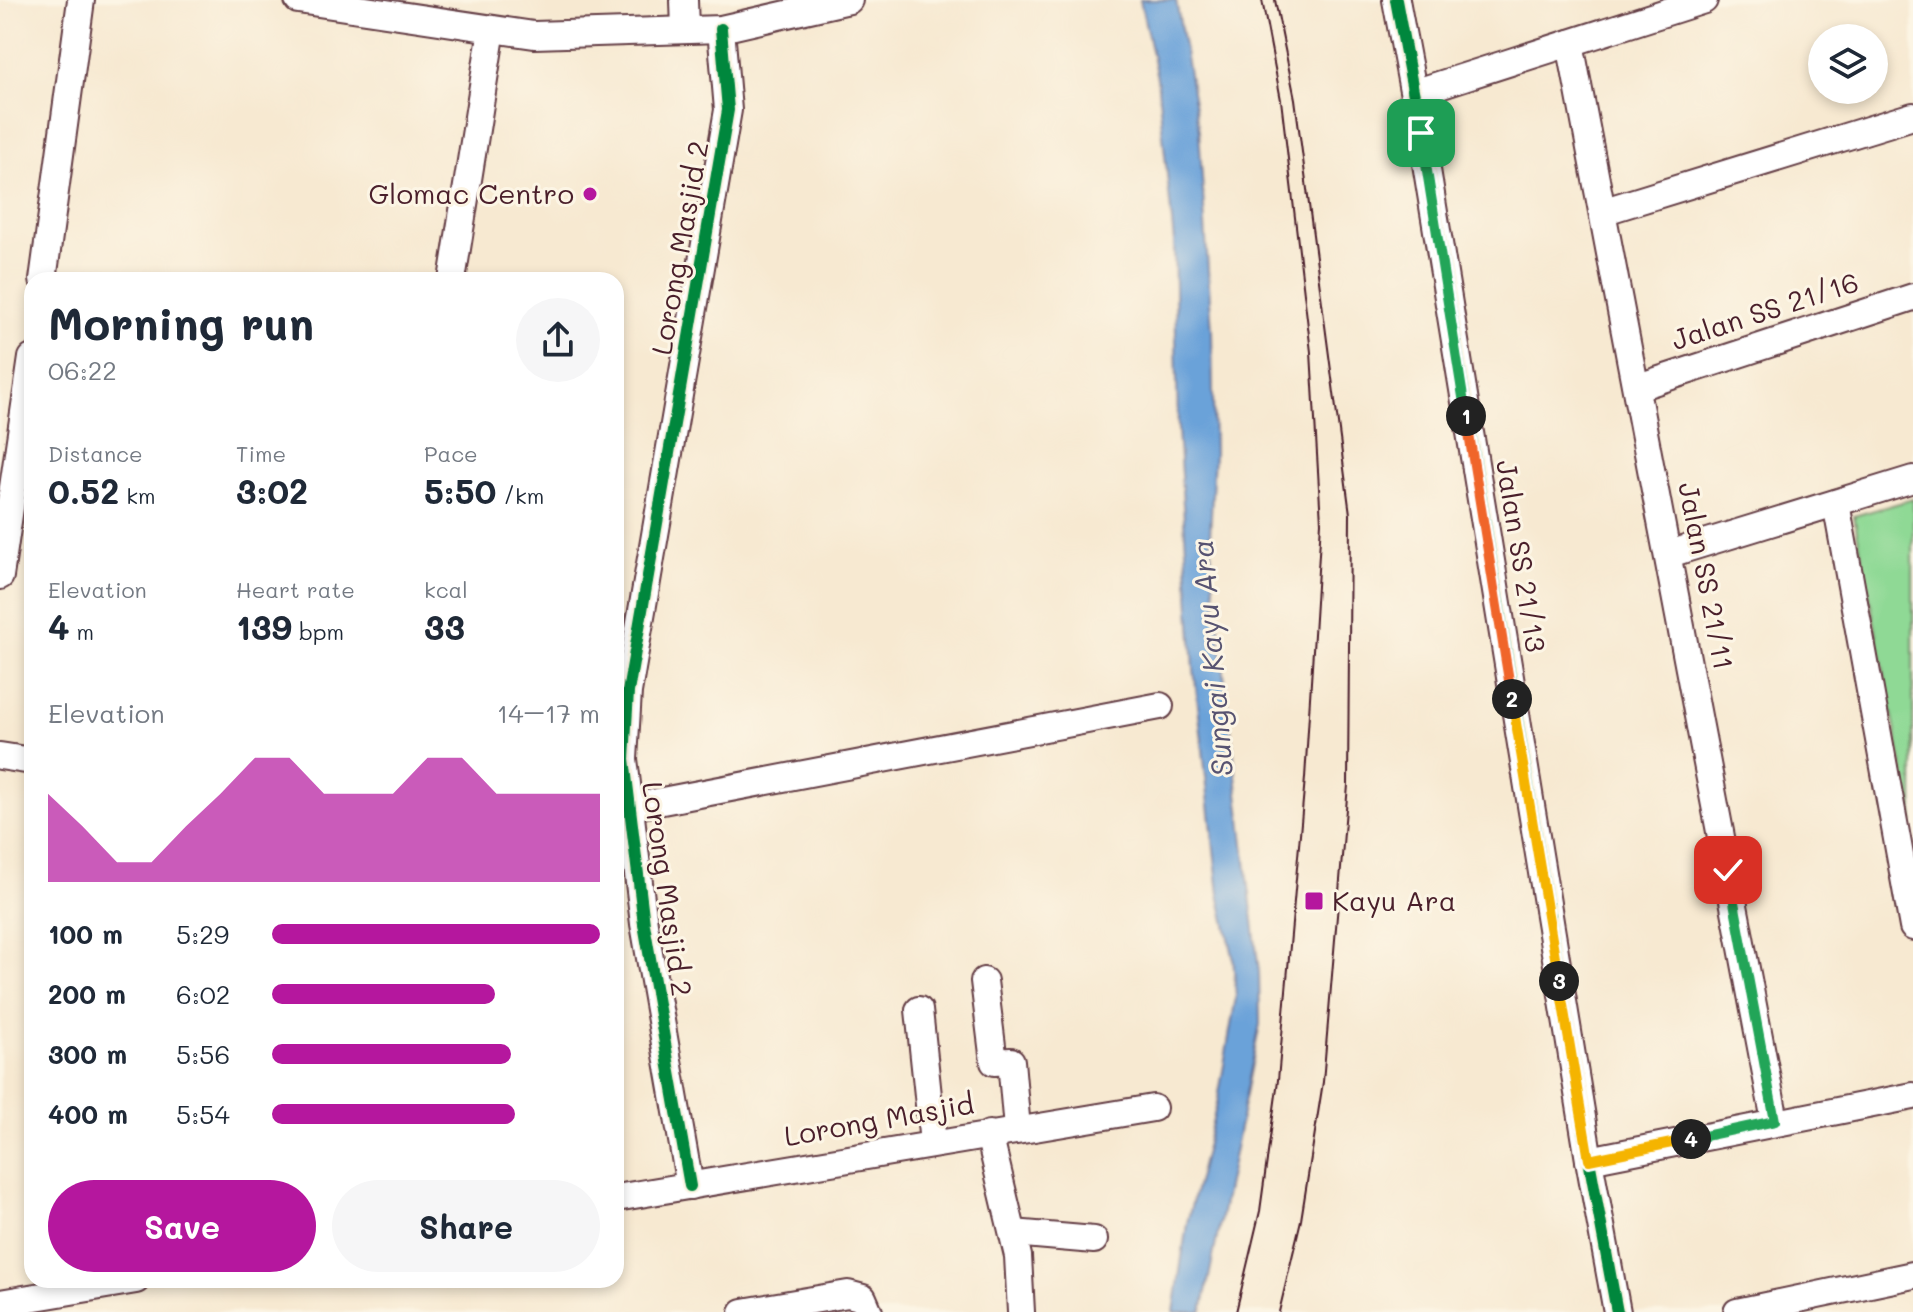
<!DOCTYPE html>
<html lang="en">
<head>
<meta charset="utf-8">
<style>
	:root { --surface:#fff; --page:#f6f6f7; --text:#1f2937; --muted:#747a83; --accent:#b5179e }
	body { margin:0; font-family:Mali,sans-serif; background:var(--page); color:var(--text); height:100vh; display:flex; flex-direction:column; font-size:30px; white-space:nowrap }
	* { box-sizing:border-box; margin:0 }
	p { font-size:26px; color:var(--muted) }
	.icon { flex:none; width:44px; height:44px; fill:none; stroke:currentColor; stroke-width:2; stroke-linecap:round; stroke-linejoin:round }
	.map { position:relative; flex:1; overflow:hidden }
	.sheet { position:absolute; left:24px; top:272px; width:600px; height:1016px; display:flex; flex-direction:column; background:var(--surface); border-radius:24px; box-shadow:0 4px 12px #0003 }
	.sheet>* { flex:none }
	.fabs { position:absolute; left:1808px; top:24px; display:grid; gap:16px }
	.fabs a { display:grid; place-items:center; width:80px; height:80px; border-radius:50%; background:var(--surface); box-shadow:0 4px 12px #0003; font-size:40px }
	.pin { position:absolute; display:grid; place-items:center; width:68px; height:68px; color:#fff; margin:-34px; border-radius:16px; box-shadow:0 4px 12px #0006 }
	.km { position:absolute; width:40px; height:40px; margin:-20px; border-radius:50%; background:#222; color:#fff; font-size:22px; line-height:40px; text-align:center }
	.round { display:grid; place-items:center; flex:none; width:84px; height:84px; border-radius:42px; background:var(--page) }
	.headline { display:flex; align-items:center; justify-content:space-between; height:136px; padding:0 24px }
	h1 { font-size:44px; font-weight:700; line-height:60px }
	.stats { display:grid; grid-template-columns:repeat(3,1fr); gap:12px; height:136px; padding:8px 24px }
	.stats div { display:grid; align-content:center }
	.stats b { font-size:34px; font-weight:700 }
	.stats small { font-size:22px; font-weight:400 }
	.stats p { font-size:22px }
	.chart { height:224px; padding:16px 24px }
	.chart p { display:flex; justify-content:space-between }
	.chart svg { width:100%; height:144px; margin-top:8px; fill:var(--accent); opacity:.7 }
	.action { display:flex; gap:16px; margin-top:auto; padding:16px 24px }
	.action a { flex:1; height:92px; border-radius:48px; background:var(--accent); color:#fff; font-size:32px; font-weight:700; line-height:92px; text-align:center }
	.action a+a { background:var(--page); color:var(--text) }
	ul { padding:0 24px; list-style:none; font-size:26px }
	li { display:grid; grid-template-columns:128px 96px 1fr; align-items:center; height:60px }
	li i { height:20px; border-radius:10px; background:var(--accent) }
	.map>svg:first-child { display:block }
	.green { fill:#8fd995; stroke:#6c7c60; stroke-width:2 }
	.water { fill:#6ba2d9; stroke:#5a6082; stroke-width:2 }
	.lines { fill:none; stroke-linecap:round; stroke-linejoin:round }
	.minor-casing { stroke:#643d44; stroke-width:30 }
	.minor { stroke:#fff; stroke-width:26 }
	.tram { stroke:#4a1f2b; stroke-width:2 }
	.cycleway-casing { stroke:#fcf5e5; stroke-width:17 }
	.cycleway { stroke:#00873e; stroke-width:12 }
	.split-1-casing { stroke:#fff; stroke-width:16 }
	.split-2-casing { stroke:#fff; stroke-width:16 }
	.split-3-casing { stroke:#fff; stroke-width:16 }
	.split-4-casing { stroke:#fff; stroke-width:16 }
	.split-5-casing { stroke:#fff; stroke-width:16 }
	.split-1 { stroke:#22a559; stroke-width:10 }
	.split-2 { stroke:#f0652b; stroke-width:10 }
	.split-3 { stroke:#f5b400; stroke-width:10 }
	.split-4 { stroke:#f5b400; stroke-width:10 }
	.split-5 { stroke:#22a559; stroke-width:10 }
	.poi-dot { fill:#b5179e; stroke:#fcf5e5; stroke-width:3 }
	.labels { text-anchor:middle; stroke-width:6; stroke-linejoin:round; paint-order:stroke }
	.poi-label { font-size:28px; fill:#4a1f2b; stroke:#fcf5e5; text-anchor:end }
	.street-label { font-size:28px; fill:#4a1f2b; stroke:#fcf5e5 }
	.water-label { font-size:30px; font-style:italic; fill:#575371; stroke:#fcf5e5 }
</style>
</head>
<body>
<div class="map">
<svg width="1913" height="1312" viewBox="0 0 1913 1312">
	<rect width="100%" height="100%" fill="#fcf5e5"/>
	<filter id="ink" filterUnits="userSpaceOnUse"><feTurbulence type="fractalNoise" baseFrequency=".0125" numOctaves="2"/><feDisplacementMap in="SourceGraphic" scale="16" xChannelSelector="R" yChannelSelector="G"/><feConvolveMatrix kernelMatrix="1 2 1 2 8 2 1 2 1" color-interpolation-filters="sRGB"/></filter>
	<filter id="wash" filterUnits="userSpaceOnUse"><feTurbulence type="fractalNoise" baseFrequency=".006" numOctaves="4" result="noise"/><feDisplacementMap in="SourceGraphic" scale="32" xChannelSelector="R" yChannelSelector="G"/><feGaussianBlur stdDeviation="1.8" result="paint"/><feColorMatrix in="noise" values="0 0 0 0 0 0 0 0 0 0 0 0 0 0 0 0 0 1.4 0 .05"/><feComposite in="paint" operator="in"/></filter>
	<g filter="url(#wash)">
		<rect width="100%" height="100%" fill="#f7e9d1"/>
		<polygon class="green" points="1913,499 1913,822 1854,516"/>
		<polygon class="water" points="1140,0 1176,0 1199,131 1212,331 1214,454 1210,537 1213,578 1259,972 1260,1024 1202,1312 1174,1312 1187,1223 1218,1099 1236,997 1233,956 1219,894 1194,669 1178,430 1174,242 1157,78"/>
	</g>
	<g filter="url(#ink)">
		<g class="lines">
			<defs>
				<g id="minor">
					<polyline points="298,0 534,35 721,29 849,0"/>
					<polyline points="684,0 685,30"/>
					<polyline points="1396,0 1421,133 1589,1160 1617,1312"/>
					<polyline points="1570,43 1775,1121"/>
					<polyline points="1414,93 1704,0"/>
					<polyline points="1605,211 1913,116"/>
					<polyline points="43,280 81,0"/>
					<polyline points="452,280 492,29"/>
					<polyline points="1638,387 1913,297"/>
					<polyline points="1836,503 1913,927"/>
					<polyline points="1669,554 1913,479"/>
					<polyline points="0,576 32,358"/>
					<polyline points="0,756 32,761"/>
					<polyline points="631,807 1160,706"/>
					<polyline points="984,981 994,1062 1011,1061 1017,1129"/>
					<polyline points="919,1010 933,1143"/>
					<polyline points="989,1134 1018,1256 1021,1312"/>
					<polyline points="1589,1160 1913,1096"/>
					<polyline points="690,1186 644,924 624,759 628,692 728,110 721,29"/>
					<polyline points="616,1198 1153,1108"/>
					<polyline points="1013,1233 1094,1240"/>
					<polyline points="0,1303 136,1280"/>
					<polyline points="743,1312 848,1294 863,1298 869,1312"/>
					<polyline points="1737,1312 1913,1275"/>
				</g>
			</defs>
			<use href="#minor" class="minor-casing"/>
			<use href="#minor" class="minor"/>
			<g class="tram">
				<polyline points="1275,0 1295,99 1350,514 1348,785 1323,1082 1301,1220 1279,1312"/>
				<polyline points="1236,1312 1260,1211 1278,1080 1305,778 1321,522 1311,352 1281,100 1262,0"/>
			</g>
			<defs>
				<g id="cycleway">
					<polyline points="1396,0 1421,133 1589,1160 1617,1312"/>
					<polyline points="690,1186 644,924 624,759 628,692 728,110 721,29"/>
				</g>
			</defs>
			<use href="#cycleway" class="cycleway-casing"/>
			<use href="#cycleway" class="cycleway"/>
		</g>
	</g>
	<g class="lines" filter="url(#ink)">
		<defs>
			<polyline id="split-1" points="1421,133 1466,416"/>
			<polyline id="split-2" points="1466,416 1512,699"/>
			<polyline id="split-3" points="1512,699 1559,981"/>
			<polyline id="split-4" points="1559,981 1589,1160 1691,1139"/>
			<polyline id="split-5" points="1691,1139 1775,1121 1728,870"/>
		</defs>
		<use href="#split-1" class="split-1-casing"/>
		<use href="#split-2" class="split-2-casing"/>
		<use href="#split-3" class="split-3-casing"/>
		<use href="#split-4" class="split-4-casing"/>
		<use href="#split-5" class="split-5-casing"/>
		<use href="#split-1" class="split-1"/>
		<use href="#split-2" class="split-2"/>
		<use href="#split-3" class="split-3"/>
		<use href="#split-4" class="split-4"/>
		<use href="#split-5" class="split-5"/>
	</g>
	<g class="poi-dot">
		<circle cx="590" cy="194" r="8"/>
		<rect x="1304" y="891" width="20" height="20" rx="4"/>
	</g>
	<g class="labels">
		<g class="poi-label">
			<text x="574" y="204">Glomac Centro</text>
			<text x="1332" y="911" text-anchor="start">Kayu Ara</text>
		</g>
		<g class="street-label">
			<text transform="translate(680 248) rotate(-80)" y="10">Lorong Masjid 2</text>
			<text transform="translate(1765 311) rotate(-18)" y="10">Jalan SS 21/16</text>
			<text transform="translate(1521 556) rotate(81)" y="10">Jalan SS 21/13</text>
			<text transform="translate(1706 576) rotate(79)" y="10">Jalan SS 21/11</text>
			<text transform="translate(667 889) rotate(82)" y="10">Lorong Masjid 2</text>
			<text transform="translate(879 1120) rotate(-10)" y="10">Lorong Masjid</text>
		</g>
		<g class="water-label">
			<text transform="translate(1213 658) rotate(-95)" y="10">Sungai Kayu Ara</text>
		</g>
	</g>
</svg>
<div class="fabs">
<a><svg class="icon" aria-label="layers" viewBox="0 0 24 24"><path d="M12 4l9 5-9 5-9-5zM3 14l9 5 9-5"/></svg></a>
</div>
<div class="pin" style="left:1421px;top:133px;background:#1e9e55"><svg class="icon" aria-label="arrive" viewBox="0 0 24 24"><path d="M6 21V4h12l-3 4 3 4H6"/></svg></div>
<div class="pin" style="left:1728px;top:870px;background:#d93025"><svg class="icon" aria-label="check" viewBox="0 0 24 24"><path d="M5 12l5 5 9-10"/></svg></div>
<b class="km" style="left:1466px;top:416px">1</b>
<b class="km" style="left:1512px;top:699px">2</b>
<b class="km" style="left:1559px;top:981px">3</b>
<b class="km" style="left:1691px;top:1139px">4</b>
<section class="sheet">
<div class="headline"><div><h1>Morning run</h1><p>06:22</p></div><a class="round"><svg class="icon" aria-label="share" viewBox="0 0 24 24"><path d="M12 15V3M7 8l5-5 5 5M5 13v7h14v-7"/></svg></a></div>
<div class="stats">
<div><p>Distance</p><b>0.52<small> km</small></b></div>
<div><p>Time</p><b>3:02</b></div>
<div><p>Pace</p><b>5:50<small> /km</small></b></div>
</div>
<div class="stats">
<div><p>Elevation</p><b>4<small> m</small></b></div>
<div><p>Heart rate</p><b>139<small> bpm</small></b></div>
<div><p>kcal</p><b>33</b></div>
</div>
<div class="chart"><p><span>Elevation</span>14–17 m</p>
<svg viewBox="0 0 160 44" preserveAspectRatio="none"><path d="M0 44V17L10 27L20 38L30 38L40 27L50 17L60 6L70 6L80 17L90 17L100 17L110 6L120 6L130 17L140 17L150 17L160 17V44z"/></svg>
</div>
<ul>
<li><b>100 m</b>5:29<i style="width:100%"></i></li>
<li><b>200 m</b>6:02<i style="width:68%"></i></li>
<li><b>300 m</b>5:56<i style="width:73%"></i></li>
<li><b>400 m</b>5:54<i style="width:74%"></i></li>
</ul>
<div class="action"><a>Save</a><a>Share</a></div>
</section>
</div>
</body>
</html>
